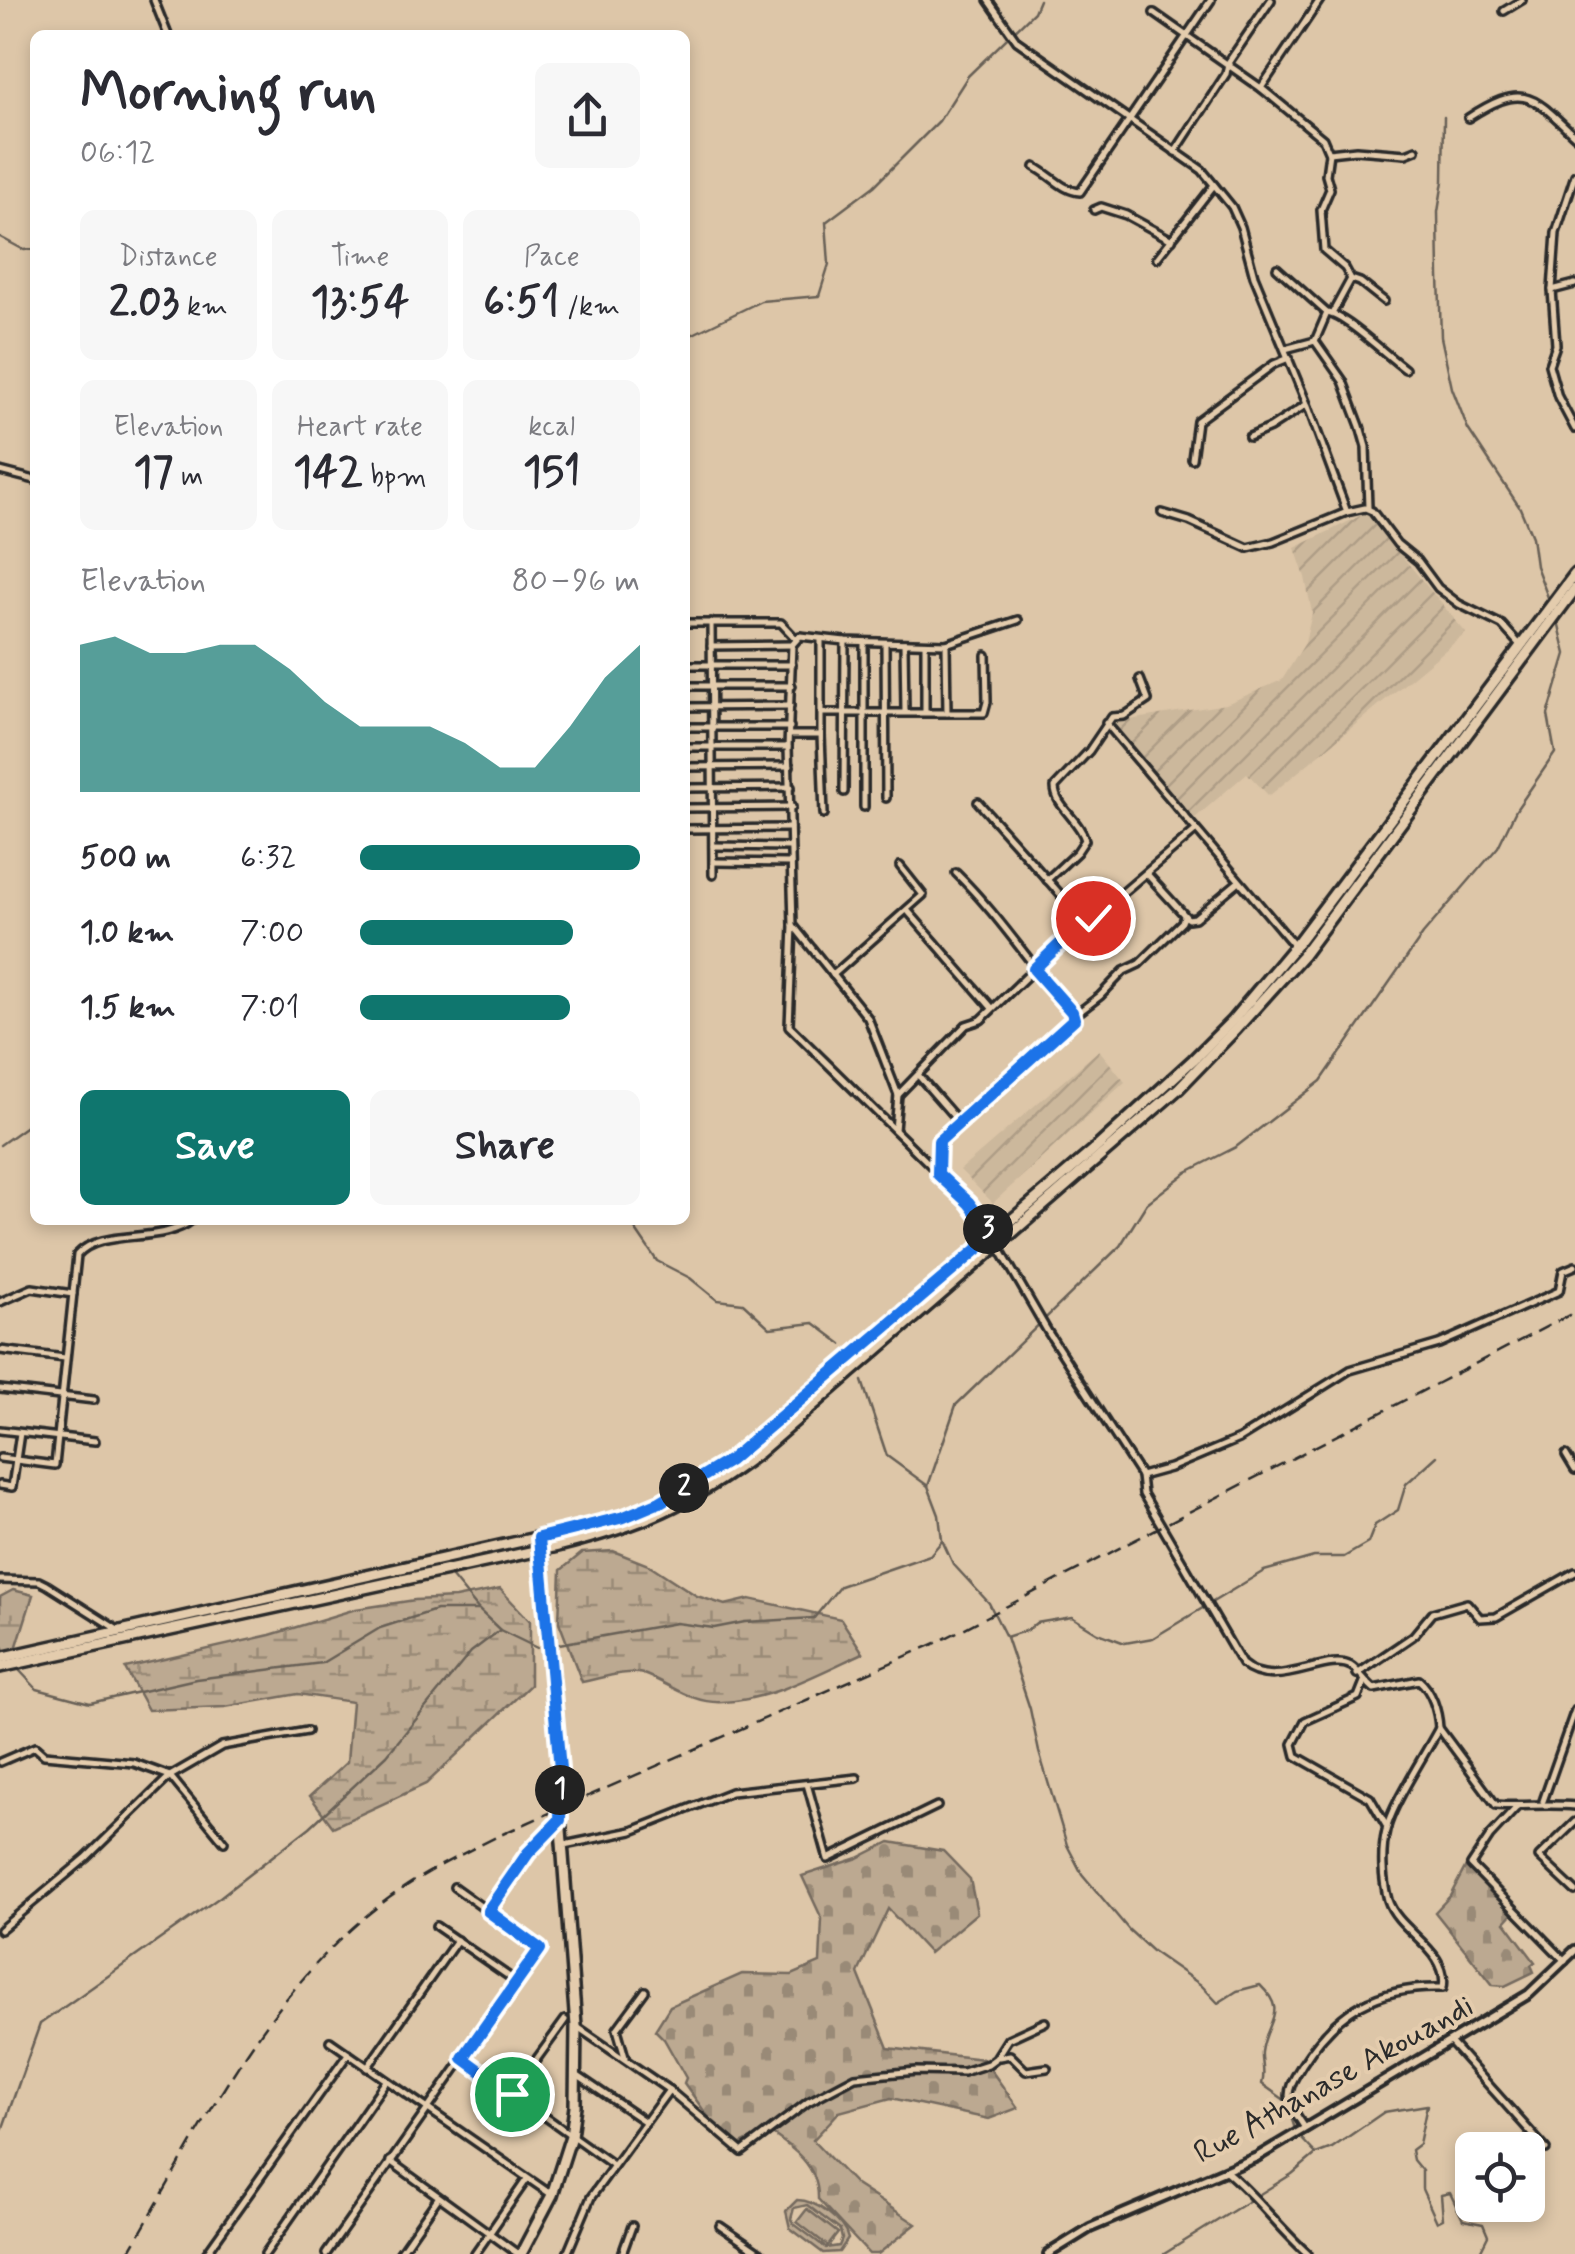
<!DOCTYPE html>
<html lang="en">
<head>
<meta charset="utf-8">
<style>
	:root { --surface:#fff; --page:#f7f7f7; --text:#2b2b33; --muted:#7c7c81; --accent:#0f766e }
	body { margin:0; font-family:Mynerve,sans-serif; background:var(--page); color:var(--text); height:100vh; display:flex; flex-direction:column; font-size:38px; white-space:nowrap }
	* { box-sizing:border-box; margin:0 }
	p { font-size:32px; color:var(--muted) }
	.icon { flex:none; width:55px; height:55px; fill:none; stroke:currentColor; stroke-width:2; stroke-linecap:round; stroke-linejoin:round }
	.map { position:relative; flex:1; overflow:hidden }
	.sheet { position:absolute; left:30px; top:30px; width:660px; height:1195px; display:flex; flex-direction:column; background:var(--surface); border-radius:15px; box-shadow:0 5px 15px #0003 }
	.sheet>* { flex:none }
	.tools { position:absolute; left:1455px; top:2132px; display:grid; gap:20px }
	.tools a { display:grid; place-items:center; width:90px; height:90px; border-radius:15px; background:var(--surface); box-shadow:0 5px 15px #0003; font-size:50px }
	.pin { position:absolute; display:grid; place-items:center; width:85px; height:85px; color:#fff; margin:-42px; border:5px solid #fff; border-radius:50%; box-shadow:0 2px 10px #0007 }
	.km { position:absolute; width:50px; height:50px; margin:-25px; border-radius:50%; background:#222; color:#fff; font-size:28px; line-height:50px; text-align:center }
	.round { display:grid; place-items:center; flex:none; width:105px; height:105px; border-radius:15px; background:var(--page) }
	.summary { display:flex; align-items:center; justify-content:space-between; height:170px; padding:0 50px }
	h1 { font-size:55px; font-weight:800; line-height:75px }
	.figures { display:grid; grid-template-columns:repeat(3,1fr); gap:15px; height:170px; padding:10px 50px }
	.figures div { display:grid; align-content:center; border-radius:15px; background:var(--page); text-align:center }
	.figures b { font-size:42px; font-weight:800 }
	.figures small { font-size:28px; font-weight:400 }
	.figures p { font-size:28px }
	.chart { height:280px; padding:20px 50px }
	.chart p { display:flex; justify-content:space-between }
	.chart svg { width:100%; height:180px; margin-top:10px; fill:var(--accent); opacity:.7 }
	.action { display:flex; gap:20px; margin-top:auto; padding:20px 50px }
	.action a { flex:1; height:115px; border-radius:15px; background:var(--accent); color:#fff; font-size:40px; font-weight:800; line-height:115px; text-align:center }
	.action a+a { background:var(--page); color:var(--text) }
	ul { padding:0 50px; list-style:none; font-size:32px }
	li { display:grid; grid-template-columns:160px 120px 1fr; align-items:center; height:75px }
	li i { height:25px; border-radius:12px; background:var(--accent) }
	.map>svg:first-child { display:block }
	.industrial { fill:url(#industrial-furrows) }
	.green { fill:#bca991; stroke:#746a5e; stroke-width:2.5; fill-rule:evenodd }
	.wetland { fill:url(#wetland-marsh); stroke:#746a5e; stroke-width:2.5 }
	.cemetery { fill:url(#cemetery-stones); stroke:#746a5e; stroke-width:2.5 }
	.lines { fill:none; stroke-linecap:round; stroke-linejoin:round }
	.stream { stroke:#686056; stroke-width:2.5 }
	.minor-casing { stroke:#2b2b2b; stroke-width:12 }
	.tertiary-casing { stroke:#2b2b2b; stroke-width:14 }
	.primary-casing { stroke:#2b2b2b; stroke-width:16 }
	.minor { stroke:#e4ccad; stroke-width:5 }
	.tertiary { stroke:#e4ccad; stroke-width:6 }
	.primary { stroke:#e4ccad; stroke-width:9 }
	.rail { stroke:#2b2b2b; stroke-width:2.5; stroke-dasharray:15 8; stroke-linecap:butt }
	.primary-bridge-casing { stroke:#2b2b2b; stroke-width:16; stroke-linecap:butt }
	.primary-bridge { stroke:#e4ccad; stroke-width:9 }
	.route-casing { stroke:#fff; stroke-width:20 }
	.route { stroke:#1a73e8; stroke-width:12 }
	.labels { text-anchor:middle; stroke-width:8; stroke-linejoin:round; paint-order:stroke }
	.street-label { font-size:32px; fill:#2b2b2b; stroke:#e4ccad }
</style>
</head>
<body>
<div class="map">
<svg width="1575" height="2254" viewBox="0 0 1575 2254">
	<defs>
		<pattern id="industrial-furrows" width="10" height="10" patternUnits="userSpaceOnUse" patternTransform="scale(2.5)"><rect width="10" height="10" fill="#ccb89c"/><path d="M-1 1l2-2M0 10L10 0M9 11l2-2" fill="none" stroke="#af9e87"/></pattern>
		<pattern id="wetland-marsh" width="20" height="14" patternUnits="userSpaceOnUse" patternTransform="scale(2.5)"><rect width="20" height="14" fill="#bca991"/><path d="M1 5h8M5 5V1M11 12h8M15 12V8" fill="none" stroke="#998a77"/></pattern>
		<pattern id="cemetery-stones" width="16" height="16" patternUnits="userSpaceOnUse" patternTransform="scale(2.5)"><rect width="16" height="16" fill="#bca991"/><path d="M2 7V4a2 2 0 0 1 4 0v3zM10 15v-3a2 2 0 0 1 4 0v3z" fill="#998a77"/></pattern>
	</defs>
	<rect width="100%" height="100%" fill="#ddc6a8"/>
	<filter id="ink" filterUnits="userSpaceOnUse"><feTurbulence type="fractalNoise" baseFrequency=".01" numOctaves="2"/><feDisplacementMap in="SourceGraphic" scale="20" xChannelSelector="R" yChannelSelector="G"/><feConvolveMatrix kernelMatrix="1 2 1 2 8 2 1 2 1" color-interpolation-filters="sRGB"/></filter>
	<g filter="url(#ink)">
		<g class="industrial">
			<polygon points="1366,513 1466,633 1269,796 1247,773 1195,818 1111,723 1226,704 1282,680 1305,643 1312,613 1305,577 1295,548"/>
			<polygon points="1099,1050 1125,1082 993,1203 960,1170"/>
		</g>
		<g class="green">
			<path d="M797,2200C816,2200 844,2221 848,2239L839,2252L823,2253L790,2228L786,2211ZM807,2205L840,2230L842,2239L839,2246L826,2248L794,2224L791,2219L794,2208Z"/>
			<polygon points="807,2209 838,2233 828,2246 797,2222"/>
		</g>
		<g class="wetland">
			<path d="M613,1551L651,1566L697,1596L725,1605L750,1599L841,1619L863,1653C820,1673 771,1700 723,1702C691,1704 671,1684 643,1674C627,1669 599,1679 582,1682L559,1622L561,1570L582,1553Z"/>
			<polygon points="500,1589 530,1621 530,1685 426,1784 333,1827 310,1796 347,1762 352,1702 298,1694 225,1707 148,1710 125,1668 270,1635 356,1609 415,1600 455,1598"/>
			<polygon points="13,1590 33,1595 15,1652 0,1654 0,1597"/>
		</g>
		<g class="cemetery">
			<path d="M890,1842L943,1851L970,1879L977,1913L929,1953L888,1909L858,1973L888,2048L983,2059L1018,2108L989,2119L891,2098L839,2112L813,2140L856,2185L916,2224L878,2254H869L818,2199C819,2166 793,2148 768,2131L739,2145L717,2129L684,2083L686,2078L664,2039L655,2030L670,2006L742,1974L792,1975L820,1963L822,1919L802,1876L858,1858Z"/>
			<polygon points="1467,1864 1513,1913 1505,1922 1535,1962 1531,1965 1534,1972 1505,1986 1493,1985 1435,1912 1450,1896"/>
		</g>
		<g class="lines">
			<g class="stream">
				<polyline points="1444,117 1443,181 1438,212 1439,276 1441,337 1452,388 1468,429 1520,508 1532,537 1536,566 1549,600"/>
				<polyline points="0,237 24,250 35,249"/>
				<polyline points="685,338 761,301 819,296 829,264 826,222 874,186 939,121 968,76 1034,12 1039,0"/>
				<polyline points="0,1145 35,1120"/>
				<polyline points="629,1220 657,1261 690,1278 717,1300 743,1303 770,1328 814,1323 842,1344"/>
				<path d="M862,1381L887,1456L928,1486L939,1515L942,1540L953,1564L989,1603L1006,1637L1030,1709L1039,1752L1067,1845L1082,1874L1129,1930L1152,1951L1201,1985L1218,2003L1237,1991L1260,1985C1289,2013 1266,2020 1262,2052C1261,2064 1266,2071 1262,2084L1286,2101L1295,2129"/>
				<polyline points="928,1486 956,1405 1120,1246 1147,1203 1187,1172 1236,1147 1321,1081 1423,934 1498,847 1516,810 1555,753 1548,715 1566,654 1558,621"/>
				<polyline points="452,1577 479,1610"/>
				<polyline points="1006,1637 1028,1630 1036,1623 1072,1617 1098,1633 1125,1643 1153,1638 1264,1571 1314,1557 1344,1557 1368,1543 1375,1525 1398,1510 1406,1484 1437,1456"/>
				<polyline points="0,1642 4,1650"/>
				<polyline points="559,1644 676,1623 714,1628 745,1622 814,1618 840,1586 930,1555 942,1541"/>
				<polyline points="19,1670 37,1689 90,1703 196,1679 322,1663 380,1628 436,1610 479,1610 500,1630 537,1648"/>
				<polyline points="0,2136 40,2024 220,1897 310,1827 387,1755 471,1652 500,1630"/>
				<polyline points="1299,2136 1316,2154 1332,2148 1384,2112 1427,2105 1419,2144 1411,2150 1413,2160 1422,2171 1422,2189 1437,2222 1443,2219 1441,2195 1450,2193 1463,2220 1483,2224 1488,2236 1479,2254"/>
				<polyline points="1164,2254 1292,2174 1316,2154"/>
			</g>
			<defs>
				<g id="minor">
					<polyline points="154,0 168,35"/>
					<polyline points="988,0 1017,41 1202,170 1232,207 1241,227 1254,276 1307,404 1347,512 1365,508 1372,511 1397,544 1418,561 1438,588 1459,604 1502,625 1519,644"/>
					<polyline points="1504,11 1522,0"/>
					<polyline points="1154,13 1261,88 1323,139 1329,153 1326,175 1330,189 1321,210 1324,250 1345,268 1351,279 1333,312"/>
					<polyline points="1261,88 1320,0"/>
					<path d="M1468,118C1524,82 1532,95 1575,136"/>
					<polyline points="1175,152 1226,74 1228,63 1271,0"/>
					<polyline points="1329,153 1356,150 1406,154 1416,150"/>
					<path d="M1035,167C1051,175 1063,191 1080,192L1211,0"/>
					<polyline points="1575,175 1556,233 1552,290 1556,345 1549,365 1558,397 1575,429"/>
					<polyline points="1094,210 1101,207 1126,215 1172,240"/>
					<polyline points="1157,258 1214,185"/>
					<path d="M1277,268L1327,313C1345,315 1387,356 1405,369"/>
					<polyline points="1351,279 1360,282 1384,301"/>
					<polyline points="1552,290 1575,284"/>
					<polyline points="1315,341 1327,313"/>
					<polyline points="1285,349 1315,341 1343,381 1360,426 1366,447 1368,508"/>
					<polyline points="1249,437 1270,428 1307,404"/>
					<polyline points="1192,459 1197,421 1274,364 1289,358"/>
					<polyline points="0,471 35,480"/>
					<polyline points="1162,513 1189,521 1248,548 1273,542 1347,512"/>
					<polyline points="711,622 713,875"/>
					<polyline points="685,623 781,623 796,639"/>
					<polyline points="864,642 864,807"/>
					<polyline points="885,643 886,798"/>
					<polyline points="904,643 905,712"/>
					<polyline points="925,644 925,711"/>
					<polyline points="946,644 947,713"/>
					<polyline points="711,646 792,645"/>
					<polyline points="685,665 792,665"/>
					<polyline points="685,686 792,686"/>
					<polyline points="685,707 790,706"/>
					<polyline points="821,713 984,713 987,702 986,655"/>
					<polyline points="1106,723 1293,944"/>
					<polyline points="685,727 790,727"/>
					<polyline points="789,735 821,735 821,639"/>
					<polyline points="821,735 824,814"/>
					<polyline points="685,747 788,747"/>
					<polyline points="685,767 790,766"/>
					<polyline points="685,788 791,787"/>
					<polyline points="844,792 845,641"/>
					<polyline points="978,802 1084,921"/>
					<polyline points="685,808 792,807"/>
					<polyline points="685,829 790,828"/>
					<polyline points="713,846 790,847"/>
					<polyline points="713,862 789,863"/>
					<polyline points="1147,874 1188,919 1195,918 1237,883"/>
					<path d="M1047,880L1077,852L1085,840C1080,820 1055,807 1055,787L1089,751L1112,717L1124,716L1148,700L1140,679"/>
					<polyline points="907,910 992,1008"/>
					<polyline points="793,925 868,1018 898,1095 895,1130"/>
					<polyline points="833,975 923,895 900,866"/>
					<polyline points="1074,1016 1100,996 1124,971 1139,964 1182,922 1184,916"/>
					<polyline points="918,1075 958,1121"/>
					<polyline points="898,1095 966,1025 981,1020 1084,921 1093,918 1195,831"/>
					<path d="M938,1172L939,1141L1074,1019L1072,1012C1032,967 999,915 956,873"/>
					<polyline points="992,1234 969,1203 789,1026 793,925 788,747 792,645 800,636 845,641 946,644 1018,620"/>
					<path d="M997,1244L1048,1332L1141,1476L1143,1494L1242,1664C1275,1693 1327,1652 1351,1666C1359,1671 1366,1683 1374,1689L1419,1680C1432,1691 1438,1711 1439,1728L1496,1805C1523,1807 1548,1803 1575,1806"/>
					<polyline points="0,1302 32,1288 73,1294"/>
					<polyline points="0,1350 65,1358"/>
					<polyline points="0,1389 94,1400"/>
					<polyline points="0,1430 95,1441"/>
					<polyline points="1566,1455 1575,1470"/>
					<path d="M0,1458L55,1465L77,1255C101,1227 162,1245 192,1220"/>
					<polyline points="1141,1476 1170,1468 1239,1439 1350,1370 1439,1344 1559,1291 1563,1271 1575,1266"/>
					<polyline points="0,1485 12,1487 20,1433"/>
					<polyline points="0,1580 39,1581 47,1585 118,1630"/>
					<polyline points="1357,1674 1413,1636 1432,1613 1467,1603 1480,1618 1496,1617 1575,1572"/>
					<polyline points="1364,1682 1358,1697 1305,1721 1293,1744 1296,1756 1370,1798 1387,1827"/>
					<polyline points="0,1762 35,1747 44,1755 134,1763 170,1776 224,1842"/>
					<polyline points="807,1784 828,1859 937,1806"/>
					<polyline points="1543,1801 1575,1710"/>
					<polyline points="1516,1808 1490,1836 1471,1865 1565,1961"/>
					<polyline points="1575,1822 1539,1857 1575,1891"/>
					<polyline points="564,1845 632,1831 731,1792 857,1778"/>
					<polyline points="487,1911 528,1853 558,1822"/>
					<polyline points="436,1926 517,1982"/>
					<polyline points="0,1930 86,1858 170,1776 222,1746 307,1731"/>
					<polyline points="576,2026 669,2090 742,2152 808,2102 855,2077 916,2071 963,2072 988,2064 996,2058 1008,2039 1045,2022"/>
					<polyline points="330,2041 552,2195"/>
					<polyline points="1451,2043 1546,2149"/>
					<polyline points="625,2057 617,2029 645,1991"/>
					<polyline points="999,2057 1010,2055 1026,2071 1047,2068"/>
					<polyline points="463,2058 613,2165"/>
					<polyline points="367,2068 457,1940"/>
					<polyline points="578,2076 644,2121"/>
					<polyline points="512,2093 565,2020"/>
					<path d="M1305,2128C1300,2120 1292,2110 1290,2101C1286,2089 1296,2075 1302,2065C1337,2010 1377,1986 1443,1988C1450,1950 1398,1932 1388,1900C1382,1879 1381,1852 1386,1831C1391,1806 1426,1753 1439,1728"/>
					<polyline points="390,2161 518,2254"/>
					<path d="M1227,2172C1257,2197 1279,2228 1308,2254"/>
					<polyline points="720,2226 761,2254"/>
					<polyline points="206,2254 348,2054"/>
					<polyline points="265,2254 386,2081"/>
					<polyline points="326,2254 540,1949 454,1887"/>
					<polyline points="399,2254 438,2198"/>
					<polyline points="475,2254 527,2179"/>
					<polyline points="567,2254 591,2197 669,2090"/>
					<polyline points="622,2254 632,2226"/>
				</g>
				<polyline id="tertiary" points="1048,2254 1090,2228 1257,2157 1529,1994 1575,1950"/>
				<g id="primary">
					<polyline points="540,1545 561,1780 559,1801"/>
					<polyline points="0,1658 589,1526 624,1517 660,1502 730,1460 1095,1149 1193,1060 1232,1021 1295,946 1575,574"/>
					<path d="M0,1667L558,1546C641,1525 689,1505 758,1453L1179,1088L1236,1029L1302,956L1575,589"/>
					<polyline points="521,2254 552,2195 571,2136 575,2106 576,2026 560,1816"/>
				</g>
			</defs>
			<use href="#minor" class="minor-casing"/>
			<use href="#tertiary" class="tertiary-casing"/>
			<use href="#primary" class="primary-casing"/>
			<use href="#minor" class="minor"/>
			<use href="#tertiary" class="tertiary"/>
			<use href="#primary" class="primary"/>
			<path class="rail" d="M128,2254C202,2128 268,1987 389,1898C426,1871 467,1851 509,1831L936,1643L1575,1312"/>
			<defs>
				<polyline id="primary-bridge" points="559,1801 560,1816"/>
			</defs>
			<use href="#primary-bridge" class="primary-bridge-casing"/>
			<use href="#primary-bridge" class="primary-bridge"/>
		</g>
	</g>
	<g class="lines" filter="url(#ink)">
		<defs>
			<polyline id="route" points="512,2094 463,2058 540,1949 488,1911 528,1853 560,1820 561,1780 539,1538 624,1517 660,1502 730,1460 993,1236 969,1203 938,1174 939,1141 1074,1019 1072,1012 1034,969 1084,921 1093,918"/>
		</defs>
		<use href="#route" class="route-casing"/>
		<use href="#route" class="route"/>
	</g>
	<g class="labels">
		<g class="street-label">
			<text transform="translate(1333 2078) rotate(-29)" y="11">Rue Athanase Akouandi</text>
		</g>
	</g>
</svg>
<div class="tools">
<a><svg class="icon" aria-label="locate" viewBox="0 0 24 24"><circle cx="12" cy="12" r="6"/><path d="M12 2v4M12 18v4M2 12h4M18 12h4"/></svg></a>
</div>
<div class="pin" style="left:512px;top:2094px;background:#1e9e55"><svg class="icon" aria-label="arrive" viewBox="0 0 24 24"><path d="M6 21V4h12l-3 4 3 4H6"/></svg></div>
<div class="pin" style="left:1093px;top:918px;background:#d93025"><svg class="icon" aria-label="check" viewBox="0 0 24 24"><path d="M5 12l5 5 9-10"/></svg></div>
<b class="km" style="left:560px;top:1790px">1</b>
<b class="km" style="left:684px;top:1488px">2</b>
<b class="km" style="left:988px;top:1229px">3</b>
<section class="sheet">
<div class="summary"><div><h1>Morning run</h1><p>06:12</p></div><a class="round"><svg class="icon" aria-label="share" viewBox="0 0 24 24"><path d="M12 15V3M7 8l5-5 5 5M5 13v7h14v-7"/></svg></a></div>
<div class="figures">
<div><p>Distance</p><b>2.03<small> km</small></b></div>
<div><p>Time</p><b>13:54</b></div>
<div><p>Pace</p><b>6:51<small> /km</small></b></div>
</div>
<div class="figures">
<div><p>Elevation</p><b>17<small> m</small></b></div>
<div><p>Heart rate</p><b>142<small> bpm</small></b></div>
<div><p>kcal</p><b>151</b></div>
</div>
<div class="chart"><p><span>Elevation</span>80–96 m</p>
<svg viewBox="0 0 160 44" preserveAspectRatio="none"><path d="M0 44V8L10 6L20 10L30 10L40 8L50 8L60 14L70 22L80 28L90 28L100 28L110 32L120 38L130 38L140 28L150 16L160 8V44z"/></svg>
</div>
<ul>
<li><b>500 m</b>6:32<i style="width:100%"></i></li>
<li><b>1.0 km</b>7:00<i style="width:76%"></i></li>
<li><b>1.5 km</b>7:01<i style="width:75%"></i></li>
</ul>
<div class="action"><a>Save</a><a>Share</a></div>
</section>
</div>
</body>
</html>
